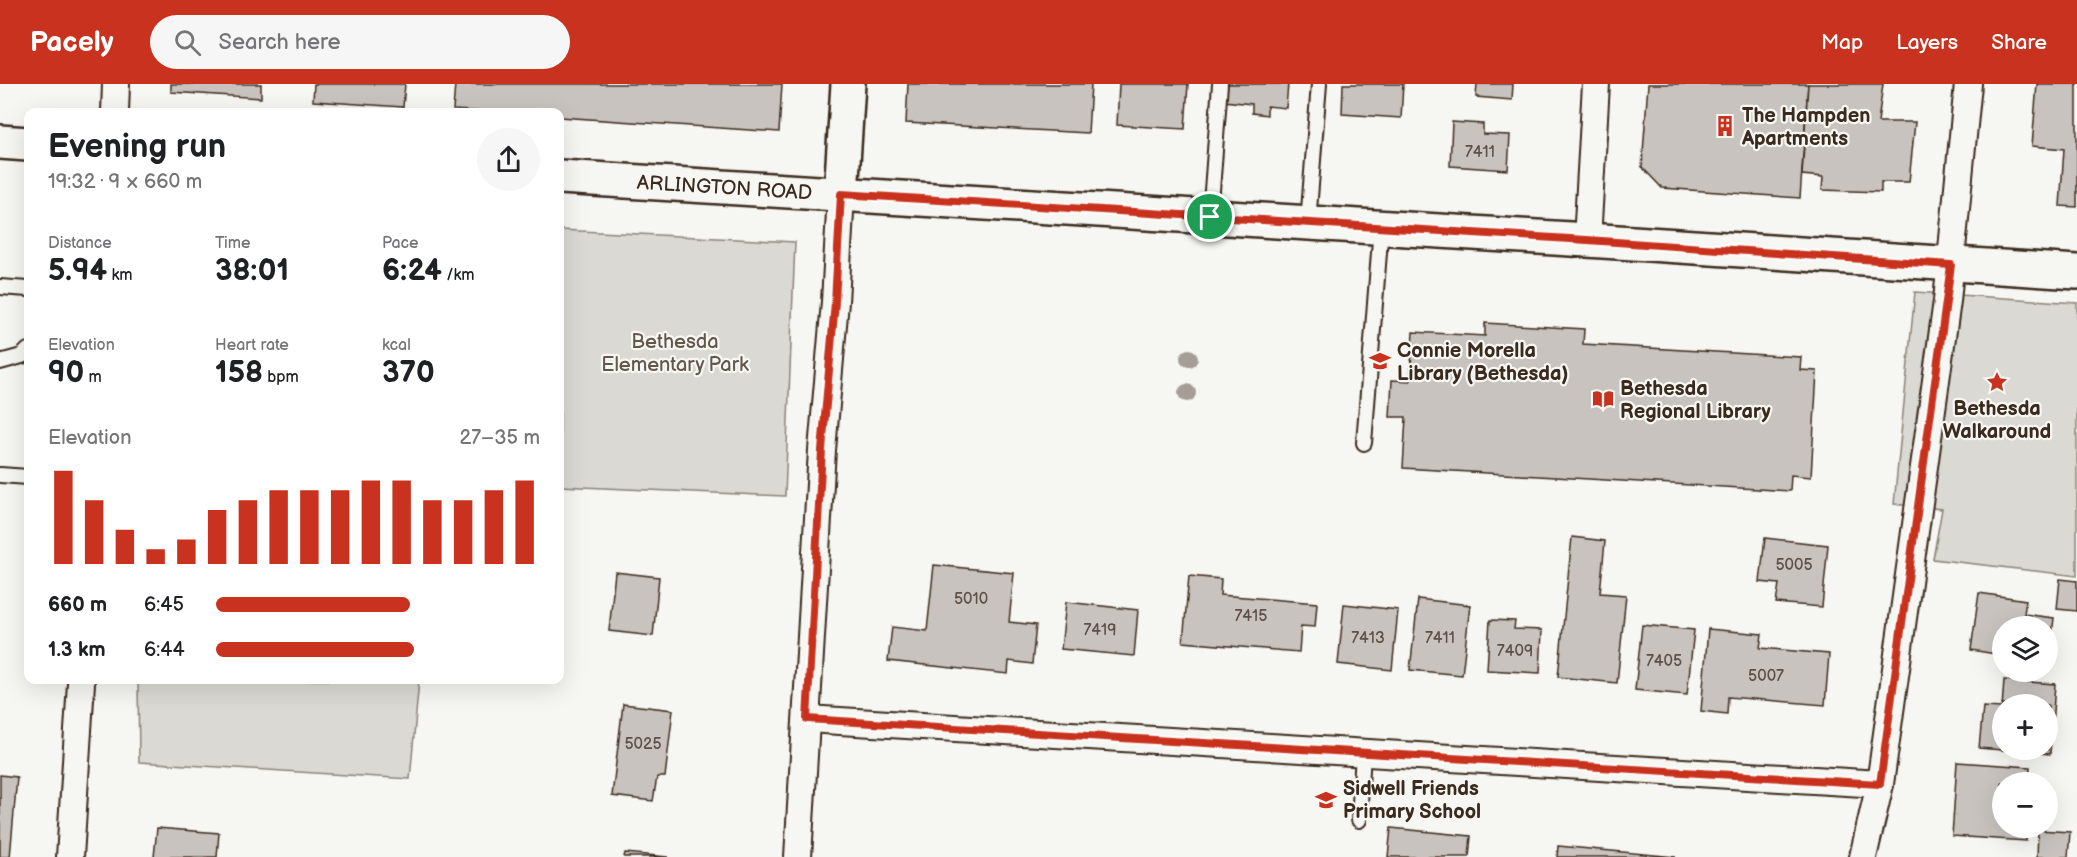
<!DOCTYPE html>
<html lang="en">
<head>
<meta charset="utf-8">
<style>
	:root { --surface:#fff; --page:#f6f6f6; --text:#202124; --muted:#757577; --accent:#c8321e }
	body { margin:0; font-family:"Balsamiq Sans",sans-serif; background:var(--page); color:var(--text); height:100vh; display:flex; flex-direction:column; font-size:22px; white-space:nowrap }
	* { box-sizing:border-box; margin:0 }
	p { font-size:20px; color:var(--muted) }
	.icon { flex:none; width:33px; height:33px; fill:none; stroke:currentColor; stroke-width:2; stroke-linecap:round; stroke-linejoin:round }
	.map { position:relative; flex:1; overflow:hidden }
	.sheet { position:absolute; left:24px; top:24px; width:540px; height:576px; display:flex; flex-direction:column; background:var(--surface); border-radius:12px; box-shadow:0 6px 24px #0002 }
	.sheet>* { flex:none }
	.buttons { position:absolute; left:1992px; top:532px; display:grid; gap:12px }
	.buttons a { display:grid; place-items:center; width:66px; height:66px; border-radius:50%; background:var(--surface); box-shadow:0 6px 24px #0002; font-size:30px }
	.pin { position:absolute; display:grid; place-items:center; width:51px; height:51px; color:#fff; margin:-26px; border:3px solid #fff; border-radius:50%; box-shadow:0 2px 6px #0007 }
	.round { display:grid; place-items:center; flex:none; width:63px; height:63px; border-radius:32px; background:var(--page) }
	.headline { display:flex; align-items:center; justify-content:space-between; height:102px; padding:0 24px }
	h1 { font-size:33px; font-weight:700; line-height:45px }
	.metrics { display:grid; grid-template-columns:repeat(3,1fr); gap:9px; height:102px; padding:6px 24px }
	.metrics div { display:grid; align-content:center }
	.metrics b { font-size:30px; font-weight:700 }
	.metrics small { font-size:16px; font-weight:400 }
	.metrics p { font-size:16px }
	.chart { height:168px; padding:12px 24px }
	.chart p { display:flex; justify-content:space-between }
	.chart svg { width:100%; height:108px; margin-top:6px; stroke:var(--accent); stroke-width:6 }
	ul { padding:0 24px; list-style:none; font-size:20px }
	li { display:grid; grid-template-columns:96px 72px 1fr; align-items:center; height:45px }
	li i { height:15px; border-radius:8px; background:var(--accent) }
	header { display:flex; align-items:center; gap:36px; box-sizing:border-box; height:84px; padding:0 30px; background:var(--accent); color:#fff }
	header strong { font-size:28px }
	nav { display:flex; gap:33px; margin-inline-start:auto; font-size:21px }
	.search { width:420px; height:54px; background:var(--page); display:flex; align-items:center; gap:15px; box-sizing:border-box; padding:0 21px; border-radius:33px; color:var(--muted); font-size:22px }
	.map>svg:first-child { display:block }
	.green { fill:#dad9d3; stroke:#8a8278; stroke-width:1.5 }
	.building { fill:#c8c3be; stroke:#3b2a1e; stroke-width:1.5; fill-rule:evenodd }
	.lines { fill:none; stroke-linecap:round; stroke-linejoin:round }
	.lane-casing { stroke:#3b2a1e; stroke-width:18 }
	.street-casing { stroke:#3b2a1e; stroke-width:30 }
	.secondary-casing { stroke:#3b2a1e; stroke-width:38 }
	.lane { stroke:#f6f6f2; stroke-width:14 }
	.street { stroke:#f6f6f2; stroke-width:26 }
	.secondary { stroke:#f6f6f2; stroke-width:33 }
	.tree { fill:#a59e96 }
	.route-casing { stroke:#fff; stroke-width:12 }
	.route { stroke:#c8321e; stroke-width:8 }
	.labels { text-anchor:middle; stroke-width:4.5; stroke-linejoin:round; paint-order:stroke }
	.number-label { font-size:16px; fill:#5e5046 }
	.poi-label { font-size:20px; font-weight:bold; fill:#3b2a1e; stroke:#f6f6f2; text-anchor:start }
	.street-label { font-size:20px; fill:#3b2a1e; stroke:#f6f6f2 }
	.park-label { font-size:20px; fill:#63564b; stroke:#f6f6f2 }
</style>
</head>
<body>
<header>
<strong>Pacely</strong>
<div class="search"><svg class="icon" aria-label="search" viewBox="0 0 24 24"><circle cx="10" cy="10" r="6"/><path d="M15 15l6 6"/></svg>Search here</div>
<nav><a>Map</a><a>Layers</a><a>Share</a></nav>
</header>
<div class="map">
<svg width="2077" height="773" viewBox="0 0 2077 773">
	<rect width="100%" height="100%" fill="#f6f6f2"/>
	<filter id="ink" filterUnits="userSpaceOnUse"><feTurbulence type="fractalNoise" baseFrequency=".0167" numOctaves="2"/><feDisplacementMap in="SourceGraphic" scale="12" xChannelSelector="R" yChannelSelector="G"/><feConvolveMatrix kernelMatrix="1 2 1 2 8 2 1 2 1" color-interpolation-filters="sRGB"/></filter>
	<g filter="url(#ink)">
		<g class="green">
			<polygon points="560,146 795,158 785,412 560,402"/>
			<polygon points="1915,208 2077,219 2077,492 1933,475 1942,425 1894,420"/>
			<polygon points="138,596 419,596 410,695 139,678"/>
		</g>
		<g class="building">
			<polygon points="171,0 261,0 261,14 171,8"/>
			<polygon points="314,0 405,0 403,23 313,17"/>
			<polygon points="455,0 782,0 779,48 560,33 560,28 488,28 453,26"/>
			<polygon points="908,0 1091,0 1088,49 906,39"/>
			<polygon points="1119,0 1188,0 1185,45 1117,41"/>
			<polygon points="1225,0 1288,0 1286,24 1267,22 1267,31 1252,29 1252,20 1224,17"/>
			<polygon points="1343,0 1403,0 1401,34 1342,30"/>
			<polygon points="1477,0 1513,0 1512,16 1476,13"/>
			<polygon points="1648,0 1808,0 1800,114 1662,104 1642,83"/>
			<polygon points="1808,0 1883,0 1878,38 1915,38 1909,98 1881,98 1881,108 1822,106 1823,93 1802,91"/>
			<polygon points="2037,0 2077,0 2077,123 2060,122 2064,65 2032,62"/>
			<polygon points="1452,38 1483,40 1483,50 1510,51 1508,86 1450,82"/>
			<polygon points="1485,239 1584,245 1583,260 1801,273 1800,286 1817,287 1811,393 1791,391 1790,407 1403,384 1406,333 1390,333 1392,296 1410,297 1413,248 1485,252"/>
			<polygon points="1572,453 1605,457 1600,509 1626,511 1617,599 1558,593"/>
			<polygon points="1765,454 1828,461 1822,523 1776,519 1779,500 1760,498"/>
			<polygon points="934,481 1014,489 1009,538 1036,541 1032,580 1009,577 1008,590 888,577 892,543 927,547"/>
			<polygon points="615,488 659,493 653,552 609,547"/>
			<polygon points="1189,492 1221,495 1220,511 1317,519 1315,543 1301,542 1299,568 1183,558"/>
			<polygon points="2060,495 2077,497 2077,527 2057,525"/>
			<polygon points="1979,509 2026,516 2024,530 2054,534 2049,577 2048,543 2002,543 2002,571 1971,566"/>
			<polygon points="1418,515 1470,521 1462,591 1410,586"/>
			<polygon points="1066,518 1138,526 1134,572 1061,565"/>
			<polygon points="1344,520 1398,526 1392,586 1338,580"/>
			<polygon points="1490,536 1515,537 1514,545 1542,546 1540,589 1487,586"/>
			<polygon points="1642,541 1694,546 1687,611 1635,606"/>
			<polygon points="1708,545 1762,550 1760,564 1829,570 1825,621 1728,613 1727,630 1701,627"/>
			<path d="M2004,596L2055,600L2050,670L1979,664L1983,623L2002,624ZM2002,621H2048V666H2002Z"/>
			<polygon points="623,620 673,626 665,693 657,693 653,717 612,712"/>
			<polygon points="1957,678 2030,683 2029,699 2002,699 2002,744 2027,744 2026,757 1952,752"/>
			<polygon points="0,691 17,693 10,773 0,773"/>
			<polygon points="157,744 219,749 217,773 154,773"/>
			<polygon points="1391,744 1471,752 1469,773 1388,773"/>
			<polygon points="2038,746 2070,748 2068,773 2037,773"/>
			<polygon points="1558,762 1676,773 1557,773"/>
			<polygon points="625,769 668,773 624,773"/>
		</g>
		<g class="lines">
			<defs>
				<g id="lane">
					<polyline points="1210,133 1220,0"/>
					<polyline points="1308,139 1319,0"/>
					<polyline points="0,203 28,205"/>
					<polyline points="0,278 22,272 28,266"/>
					<polyline points="1364,359 1381,143"/>
					<polyline points="0,391 28,393"/>
					<polyline points="1359,736 1363,669"/>
				</g>
				<g id="street">
					<polyline points="115,28 116,0"/>
					<polyline points="1587,156 1596,0"/>
					<polyline points="807,635 1880,700"/>
					<polyline points="70,773 81,599"/>
					<polyline points="798,773 822,366 835,218 841,110"/>
					<polyline points="1863,773 1880,700 1947,217 1968,0"/>
				</g>
				<g id="secondary">
					<polyline points="0,58 28,60"/>
					<path id="s1" d="M560,93L1587,156L2077,188"/>
					<polyline points="841,110 848,0"/>
				</g>
			</defs>
			<use href="#lane" class="lane-casing"/>
			<use href="#street" class="street-casing"/>
			<use href="#secondary" class="secondary-casing"/>
			<use href="#lane" class="lane"/>
			<use href="#street" class="street"/>
			<use href="#secondary" class="secondary"/>
		</g>
		<g class="tree">
			<circle cx="1189" cy="274" r="9"/>
			<circle cx="1187" cy="309" r="9"/>
		</g>
	</g>
	<g class="lines" filter="url(#ink)">
		<defs>
			<polygon id="route" points="841,110 1587,156 1951,181 1880,700 807,635 822,366 835,218"/>
		</defs>
		<use href="#route" class="route-casing"/>
		<use href="#route" class="route"/>
	</g>
	<defs>
		<symbol id="building-bare" viewBox="-9 -9 18 18"><path d="M-4-6H4V6H1V3H-1V6H-4ZM-2.5-4.3h1.7v1.8h-1.7ZM.8-4.3h1.7v1.8H.8ZM-2.5-1h1.7V.8h-1.7ZM.8-1h1.7V.8H.8Z" fill="#c8321e" stroke="#f6f6f2" stroke-width="2.5" paint-order="stroke"/></symbol>
		<symbol id="school-bare" viewBox="-9 -9 18 18"><path d="M0-5L7-2L0 1L-7-2ZM-4 1L0 2.5L4 1V4Q0 6-4 4Z" fill="#c8321e" stroke="#f6f6f2" stroke-width="2.5" paint-order="stroke"/></symbol>
		<symbol id="sight-bare" viewBox="-9 -9 18 18"><path d="M0-6L1.8-2.2L6-1.7L2.9 1.2L3.7 5.4L0 3.3L-3.7 5.4L-2.9 1.2L-6-1.7L-1.8-2.2Z" fill="#c8321e" stroke="#f6f6f2" stroke-width="2.5" paint-order="stroke"/></symbol>
		<symbol id="library-bare" viewBox="-9 -9 18 18"><path d="M-6-4Q-3-5.5-.7-3.5V5Q-3 3-6 4ZM6-4Q3-5.5 .7-3.5V5Q3 3 6 4Z" fill="#c8321e" stroke="#f6f6f2" stroke-width="2.5" paint-order="stroke"/></symbol>
	</defs>
	<g fill-rule="evenodd">
		<use href="#building-bare" x="1710" y="27" width="30" height="30"/>
		<use href="#school-bare" x="1365" y="262" width="30" height="30"/>
		<use href="#sight-bare" x="1982" y="283" width="30" height="30"/>
		<use href="#library-bare" x="1588" y="300" width="30" height="30"/>
		<use href="#school-bare" x="1311" y="701" width="30" height="30"/>
	</g>
	<g class="labels">
		<g class="number-label">
			<text x="1480" y="73">7411</text>
			<text x="1794" y="486">5005</text>
			<text x="971" y="520">5010</text>
			<text x="1251" y="537">7415</text>
			<text x="1100" y="551">7419</text>
			<text x="1368" y="559">7413</text>
			<text x="1440" y="559">7411</text>
			<text x="1515" y="572">7409</text>
			<text x="1664" y="582">7405</text>
			<text x="1766" y="597">5007</text>
			<text x="643" y="665">5025</text>
		</g>
		<g class="poi-label">
			<text x="1742" y="38">The Hampden<tspan x="1742" dy="23">Apartments</tspan></text>
			<text x="1397" y="273">Connie Morella<tspan x="1397" dy="23">Library (Bethesda)</tspan></text>
			<text x="1620" y="311">Bethesda<tspan x="1620" dy="23">Regional Library</tspan></text>
			<text x="1997" y="331" text-anchor="middle">Bethesda<tspan x="1997" dy="23">Walkaround</tspan></text>
			<text x="1343" y="711">Sidwell Friends<tspan x="1343" dy="23">Primary School</tspan></text>
		</g>
		<g class="street-label">
			<text dy="7" stroke="none"><textPath href="#s1" startOffset="165">ARLINGTON ROAD</textPath></text>
		</g>
		<g class="park-label">
			<text x="675" y="264">Bethesda<tspan x="675" dy="23">Elementary Park</tspan></text>
		</g>
	</g>
</svg>
<div class="buttons">
<a><svg class="icon" aria-label="layers" viewBox="0 0 24 24"><path d="M12 4l9 5-9 5-9-5zM3 14l9 5 9-5"/></svg></a>
<a>+</a>
<a>−</a>
</div>
<div class="pin" style="left:1210px;top:133px;background:#1e9e55"><svg class="icon" aria-label="arrive" viewBox="0 0 24 24"><path d="M6 21V4h12l-3 4 3 4H6"/></svg></div>
<section class="sheet">
<div class="headline"><div><h1>Evening run</h1><p>19:32 · 9 × 660 m</p></div><a class="round"><svg class="icon" aria-label="share" viewBox="0 0 24 24"><path d="M12 15V3M7 8l5-5 5 5M5 13v7h14v-7"/></svg></a></div>
<div class="metrics">
<div><p>Distance</p><b>5.94<small> km</small></b></div>
<div><p>Time</p><b>38:01</b></div>
<div><p>Pace</p><b>6:24<small> /km</small></b></div>
</div>
<div class="metrics">
<div><p>Elevation</p><b>90<small> m</small></b></div>
<div><p>Heart rate</p><b>158<small> bpm</small></b></div>
<div><p>kcal</p><b>370</b></div>
</div>
<div class="chart"><p><span>Elevation</span>27–35 m</p>
<svg viewBox="0 0 160 44" preserveAspectRatio="none"><path d="M5 44V6M15 44V18M25 44V30M35 44V38M45 44V34M55 44V22M65 44V18M75 44V14M85 44V14M95 44V14M105 44V10M115 44V10M125 44V18M135 44V18M145 44V14M155 44V10"/></svg>
</div>
<ul>
<li><b>660 m</b>6:45<i style="width:60%"></i></li>
<li><b>1.3 km</b>6:44<i style="width:61%"></i></li>
</ul>
</section>
</div>
</body>
</html>
